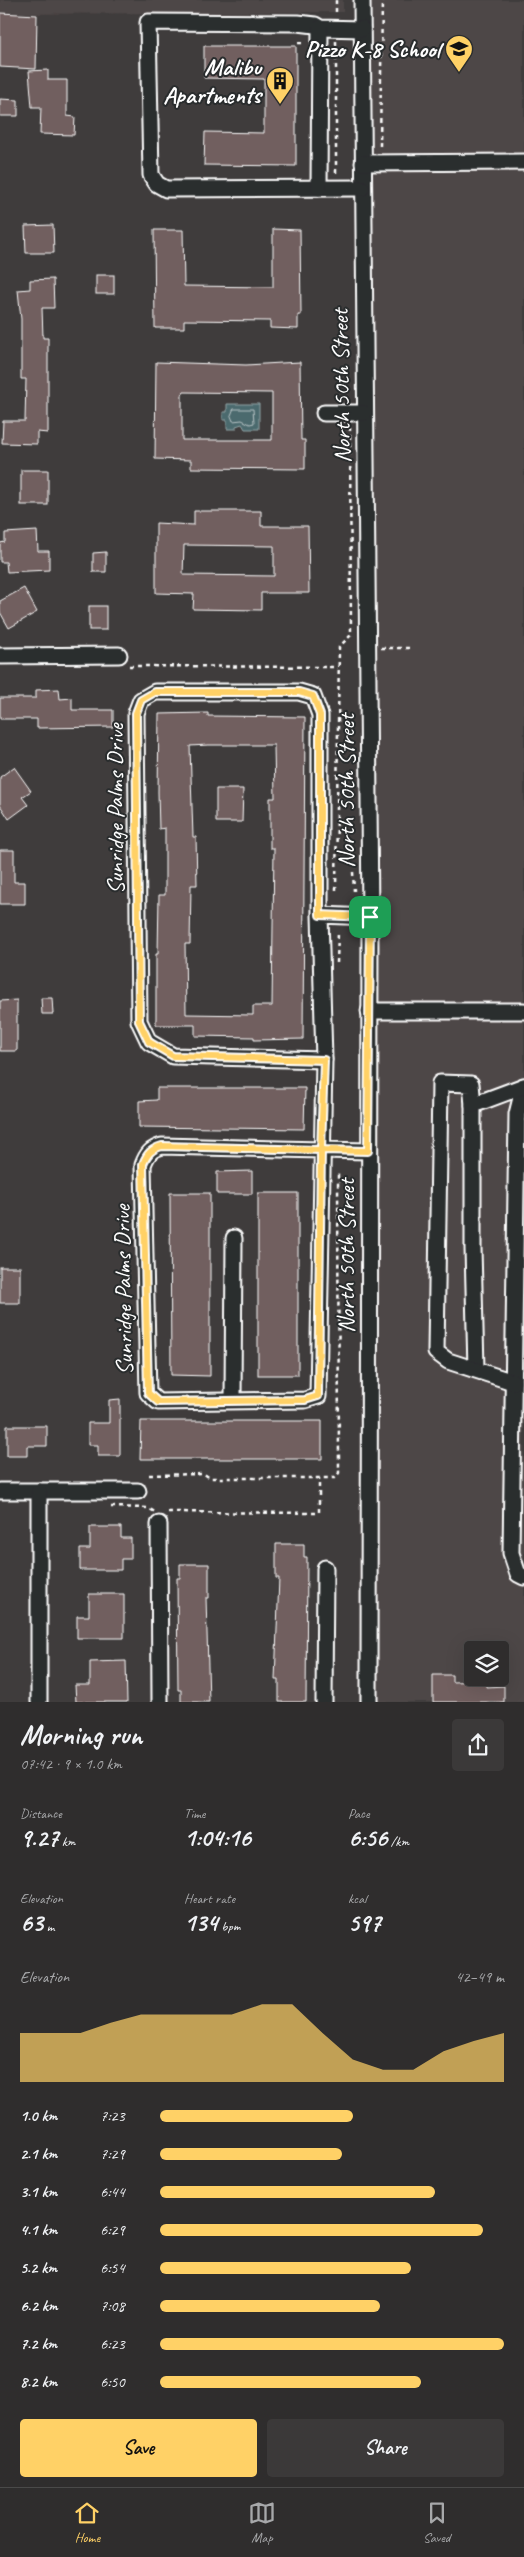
<!DOCTYPE html>
<html lang="en">
<head>
<meta charset="utf-8">
<style>
	:root { --surface:#2f2d2d; --page:#3b3939; --text:#f1f3f6; --muted:#a7a8aa; --line:#4a4949; --accent:#ffd166 }
	body { margin:0; font-family:Caveat,sans-serif; background:var(--page); color:var(--text); height:100vh; display:flex; flex-direction:column; font-size:19px; white-space:nowrap }
	* { box-sizing:border-box; margin:0 }
	p { font-size:16px; color:var(--muted) }
	.icon { flex:none; width:28px; height:28px; fill:none; stroke:currentColor; stroke-width:2; stroke-linecap:round; stroke-linejoin:round }
	.map { position:relative; height:1702px; overflow:hidden }
	.side { display:flex; flex-direction:column; background:var(--surface); flex:1 }
	.side>* { flex:none }
	.fabs { position:absolute; left:464px; top:1641px; display:grid; gap:10px }
	.fabs a { display:grid; place-items:center; width:45px; height:45px; border-radius:5px; background:var(--surface); box-shadow:0 5px 20px #0002,0 0 0 1px var(--line); font-size:25px }
	.pin { position:absolute; display:grid; place-items:center; width:42px; height:42px; color:#fff; margin:-21px; border-radius:10px; box-shadow:0 2px 8px #0006 }
	.round { display:grid; place-items:center; flex:none; width:52px; height:52px; border-radius:5px; background:var(--page) }
	.headline { display:flex; align-items:center; justify-content:space-between; height:85px; padding:0 20px }
	h1 { font-size:28px; font-weight:700; line-height:38px }
	.figures { display:grid; grid-template-columns:repeat(3,1fr); gap:8px; height:85px; padding:5px 20px }
	.figures div { display:grid; align-content:center }
	.figures b { font-size:25px; font-weight:700 }
	.figures small { font-size:14px; font-weight:400 }
	.figures p { font-size:14px }
	.chart { height:140px; padding:10px 20px }
	.chart p { display:flex; justify-content:space-between }
	.chart svg { width:100%; height:90px; margin-top:5px; fill:var(--accent); opacity:.7 }
	.primary-button { display:flex; gap:10px; margin-top:auto; padding:10px 20px }
	.primary-button a { flex:1; height:58px; border-radius:5px; background:var(--accent); color:#111; font-size:20px; font-weight:700; line-height:58px; text-align:center }
	.primary-button a+a { background:var(--page); color:var(--text) }
	ul { padding:0 20px; list-style:none; font-size:16px }
	li { display:grid; grid-template-columns:80px 60px 1fr; align-items:center; height:38px }
	li i { height:12px; border-radius:6px; background:var(--accent) }
	.tabs { display:flex; justify-content:space-around; align-items:center; height:70px; border-top:1px solid var(--line); background:var(--surface); font-size:14px; color:var(--muted) }
	.tabs a { display:grid; justify-items:center; gap:2px }
	.tabs .on { color:var(--accent) }
	.map>svg:first-child { display:block }
	.built { fill:#4e4646; fill-rule:evenodd }
	.water { fill:#4b6a6e; stroke:#93a6a8 }
	.lines { fill:none; stroke-linecap:round; stroke-linejoin:round }
	.shore { stroke:#b7c3c5; stroke-width:1 }
	.building { fill:#715e5e; stroke:#fff; fill-rule:evenodd }
	.minor-casing { stroke:#fff; stroke-width:19 }
	.path { stroke:#fff; stroke-width:2.5; stroke-dasharray:4 4; stroke-linecap:butt }
	.minor { stroke:#2a2d2e; stroke-width:15 }
	.route-casing { stroke:#fff; stroke-width:10 }
	.route { stroke:#ffd166; stroke-width:6 }
	.labels { text-anchor:middle; stroke-width:4; stroke-linejoin:round; paint-order:stroke }
	.poi-label { font-size:24px; font-weight:bold; fill:#fff; stroke:#2a2d2e; text-anchor:end }
	.street-label { font-size:24px; fill:#fff; stroke:#2a2d2e }
</style>
</head>
<body>
<div class="map">
<svg width="524" height="1702" viewBox="0 0 524 1702">
	<rect width="100%" height="100%" fill="#3f3c3c"/>
	<filter id="ink" filterUnits="userSpaceOnUse"><feTurbulence type="fractalNoise" baseFrequency=".02" numOctaves="2"/><feDisplacementMap in="SourceGraphic" scale="10" xChannelSelector="R" yChannelSelector="G"/><feConvolveMatrix kernelMatrix="1 2 1 2 8 2 1 2 1" color-interpolation-filters="sRGB"/></filter>
	<g filter="url(#ink)">
		<g class="built">
			<polygon points="0,0 343,0 343,12 0,14"/>
			<path d="M362,0H524V1702H359ZM472,1650H500V1678H472Z"/>
		</g>
		<polygon class="water" points="227,404 259,404 259,429 245,429 242,424 236,426 236,429 227,429 227,420 223,420 223,412 227,412"/>
		<g class="lines">
			<polygon class="shore" points="234,409 253,409 254,423 250,424 242,420 233,421 231,416"/>
		</g>
		<g class="building">
			<polygon points="0,13 37,15 36,69 0,67"/>
			<polygon points="204,46 296,46 296,166 204,165 205,132 264,133 264,79 204,78"/>
			<polygon points="48,70 48,80 67,80 67,116 75,117 74,135 40,134 41,107 32,107 29,71"/>
			<polygon points="0,99 18,100 18,116 0,116"/>
			<polygon points="53,225 54,253 26,253 25,226"/>
			<polygon points="273,229 300,230 301,315 298,315 298,329 270,328 270,321 184,320 184,328 155,328 154,230 183,230 184,286 273,287"/>
			<rect x="96" y="275" width="18" height="19"/>
			<polygon points="53,279 54,308 42,308 43,338 48,338 48,433 37,432 37,444 2,443 3,421 25,421 26,379 21,379 21,319 18,290 30,289 30,280"/>
			<path d="M156,362L246,365L300,362L301,440H305V469L191,468V460L155,459ZM184,392L272,393V440H182V395Z"/>
			<rect x="21" y="470" width="27" height="35"/>
			<path d="M194,511H261V526H308L309,593H261V610L193,609L194,594L156,593V523L194,525ZM184,545L274,546V576L183,575Z"/>
			<polygon points="37,531 38,551 49,551 49,570 7,572 6,562 0,562 0,543 5,542 5,533"/>
			<polygon points="106,552 106,572 93,572 93,553"/>
			<polygon points="24,588 37,612 9,628 0,612 0,601"/>
			<rect x="89" y="606" width="17" height="24"/>
			<polygon points="59,689 60,699 72,698 72,710 113,710 113,727 37,728 37,719 0,719 0,698 36,698 36,690"/>
			<path d="M208,713V716L305,717L303,1039L254,1040V1037L195,1036V1025H156V954H158L159,895H165V828L159,829L158,792L159,714ZM208,745H274L275,798H270V848H274L272,1006H253V1015L186,1014L185,944H190L191,885H197L196,837H193L190,746Z"/>
			<polygon points="14,767 31,791 22,797 28,805 9,819 0,805 0,777"/>
			<polygon points="216,789 243,789 242,822 216,822"/>
			<polygon points="0,850 14,850 14,882 25,882 25,904 0,904"/>
			<polygon points="41,998 52,998 53,1014 42,1014"/>
			<polygon points="17,1000 17,1051 0,1051 0,1001"/>
			<polygon points="157,1088 305,1088 304,1129 139,1127 139,1101 157,1100"/>
			<polygon points="252,1171 252,1194 217,1194 217,1172"/>
			<polygon points="170,1193 210,1193 210,1376 171,1375"/>
			<rect x="258" y="1193" width="40" height="182"/>
			<rect x="0" y="1267" width="20" height="36"/>
			<polygon points="120,1399 120,1456 98,1456 98,1445 88,1445 88,1423 109,1423 109,1400"/>
			<polygon points="141,1421 322,1421 322,1459 140,1459"/>
			<polygon points="7,1426 47,1426 47,1446 27,1446 27,1456 7,1456"/>
			<polygon points="90,1527 121,1527 121,1538 131,1538 131,1559 121,1559 121,1570 80,1570 80,1549 90,1549"/>
			<polygon points="276,1544 304,1544 304,1557 307,1557 306,1702 279,1702 279,1680 275,1680 279,1578 276,1578"/>
			<polygon points="180,1564 209,1564 209,1598 206,1598 209,1702 181,1702 181,1690 178,1690 177,1578 180,1578"/>
			<polygon points="89,1594 124,1594 124,1638 77,1638 77,1616 89,1616"/>
			<polygon points="126,1661 127,1702 76,1702 75,1685 90,1685 90,1662"/>
			<polygon points="433,1675 452,1675 452,1682 487,1681 487,1687 504,1686 504,1702 433,1702"/>
		</g>
		<g class="lines">
			<defs>
				<g id="minor">
					<polyline points="362,0 370,917 369,1702"/>
					<polyline points="362,29 320,28 315,25 298,23 148,22 151,175 157,184 166,189 362,188"/>
					<polyline points="363,163 524,162"/>
					<polyline points="319,188 320,28"/>
					<polyline points="324,413 364,413"/>
					<polyline points="0,656 119,655"/>
					<polyline points="320,915 324,1060 173,1056 149,1042 139,1021 136,713 141,700 155,692 299,692 313,696 320,715 320,915 370,917"/>
					<polyline points="369,1011 524,1011"/>
					<path d="M324,1060L318,1396L305,1400L158,1402L148,1393L143,1165C147,1154 151,1149 162,1146L321,1150L368,1151"/>
					<polyline points="524,1086 517,1114 511,1553 518,1574 524,1577"/>
					<polyline points="473,1105 473,1248 476,1369"/>
					<polyline points="513,1382 448,1361 436,1352 440,1083 471,1084 473,1105 524,1086"/>
					<polyline points="233,1400 234,1238"/>
					<polyline points="0,1491 138,1491"/>
					<polyline points="159,1524 160,1702"/>
					<polyline points="39,1702 39,1491"/>
					<polyline points="324,1702 325,1568"/>
				</g>
			</defs>
			<use href="#minor" class="minor-casing"/>
			<g class="path">
				<polyline points="336,0 336,13"/>
				<polyline points="336,41 336,175"/>
				<polyline points="298,43 302,43"/>
				<polyline points="380,146 382,0"/>
				<polyline points="381,648 413,648"/>
				<polyline points="129,666 338,667"/>
				<polyline points="353,872 354,891"/>
				<polyline points="336,890 339,647 351,635 350,428"/>
				<polyline points="337,963 338,932"/>
				<polyline points="149,1475 204,1474 210,1478 335,1478 339,1473 338,1172"/>
				<polyline points="111,1507 148,1508 155,1512"/>
				<polyline points="168,1512 319,1513 319,1478"/>
			</g>
			<use href="#minor" class="minor"/>
		</g>
	</g>
	<g class="lines" filter="url(#ink)">
		<defs>
			<path id="route" d="M370,917L320,915V715L313,696L299,692H155L141,700L136,713L139,1021L149,1042L173,1056L324,1060L321,1150L162,1146C151,1149 147,1154 143,1164L148,1393L158,1402L305,1400L318,1396L321,1150L368,1151L370,917"/>
		</defs>
		<use href="#route" class="route-casing"/>
		<use href="#route" class="route"/>
	</g>
	<defs>
		<symbol id="school-pin" viewBox="-11 -11 22 30"><path d="M0 17L-7.5 6A9.5 9.5 0 1 1 7.5 6Z" fill="#ffd166" stroke="#2a2d2e"/><path d="M0-5L7-2L0 1L-7-2ZM-4 1L0 2.5L4 1V4Q0 6-4 4Z" fill="#111"/></symbol>
		<symbol id="building-pin" viewBox="-11 -11 22 30"><path d="M0 17L-7.5 6A9.5 9.5 0 1 1 7.5 6Z" fill="#ffd166" stroke="#2a2d2e"/><path d="M-4-6H4V6H1V3H-1V6H-4ZM-2.5-4.3h1.7v1.8h-1.7ZM.8-4.3h1.7v1.8H.8ZM-2.5-1h1.7V.8h-1.7ZM.8-1h1.7V.8H.8Z" fill="#111"/></symbol>
	</defs>
	<g fill-rule="evenodd">
		<use href="#school-pin" x="443" y="33" width="32" height="43"/>
		<use href="#building-pin" x="264" y="65" width="32" height="43"/>
	</g>
	<g class="labels">
		<g class="poi-label">
			<text x="440" y="57">Pizzo K-8 School</text>
			<text x="261" y="75">Malibu<tspan x="261" dy="28">Apartments</tspan></text>
		</g>
		<g class="street-label">
			<text transform="translate(341 386) rotate(-91)" y="8">North 50th Street</text>
			<text transform="translate(346 791) rotate(-90)" y="8">North 50th Street</text>
			<text transform="translate(115 809) rotate(-90)" y="8">Sunridge Palms Drive</text>
			<text transform="translate(346 1256) rotate(-90)" y="8">North 50th Street</text>
			<text transform="translate(123 1290) rotate(-91)" y="8">Sunridge Palms Drive</text>
		</g>
	</g>
</svg>
<div class="fabs">
<a><svg class="icon" aria-label="layers" viewBox="0 0 24 24"><path d="M12 4l9 5-9 5-9-5zM3 14l9 5 9-5"/></svg></a>
</div>
<div class="pin" style="left:370px;top:917px;background:#1e9e55"><svg class="icon" aria-label="arrive" viewBox="0 0 24 24"><path d="M6 21V4h12l-3 4 3 4H6"/></svg></div>
</div>
<section class="side">
<div class="headline"><div><h1>Morning run</h1><p>07:42 · 9 × 1.0 km</p></div><a class="round"><svg class="icon" aria-label="share" viewBox="0 0 24 24"><path d="M12 15V3M7 8l5-5 5 5M5 13v7h14v-7"/></svg></a></div>
<div class="figures">
<div><p>Distance</p><b>9.27<small> km</small></b></div>
<div><p>Time</p><b>1:04:16</b></div>
<div><p>Pace</p><b>6:56<small> /km</small></b></div>
</div>
<div class="figures">
<div><p>Elevation</p><b>63<small> m</small></b></div>
<div><p>Heart rate</p><b>134<small> bpm</small></b></div>
<div><p>kcal</p><b>597</b></div>
</div>
<div class="chart"><p><span>Elevation</span>42–49 m</p>
<svg viewBox="0 0 160 44" preserveAspectRatio="none"><path d="M0 44V20L10 20L20 20L30 15L40 11L50 11L60 11L70 11L80 6L90 6L100 20L110 33L120 38L130 38L140 29L150 24L160 20V44z"/></svg>
</div>
<ul>
<li><b>1.0 km</b>7:23<i style="width:56%"></i></li>
<li><b>2.1 km</b>7:29<i style="width:53%"></i></li>
<li><b>3.1 km</b>6:44<i style="width:80%"></i></li>
<li><b>4.1 km</b>6:29<i style="width:94%"></i></li>
<li><b>5.2 km</b>6:54<i style="width:73%"></i></li>
<li><b>6.2 km</b>7:08<i style="width:64%"></i></li>
<li><b>7.2 km</b>6:23<i style="width:100%"></i></li>
<li><b>8.2 km</b>6:50<i style="width:76%"></i></li>
</ul>
<div class="primary-button"><a>Save</a><a>Share</a></div>
</section>
<nav class="tabs">
<a class="on"><svg class="icon" aria-label="home" viewBox="0 0 24 24"><path d="M3 11l9-7 9 7M6 9v11h12V9"/></svg>Home</a>
<a><svg class="icon" aria-label="map" viewBox="0 0 24 24"><path d="M3 6l6-2 6 2 6-2v14l-6 2-6-2-6 2zM9 4v14M15 6v14"/></svg>Map</a>
<a><svg class="icon" aria-label="saved" viewBox="0 0 24 24"><path d="M7 4h10v16l-5-4-5 4z"/></svg>Saved</a>
</nav>
</body>
</html>
